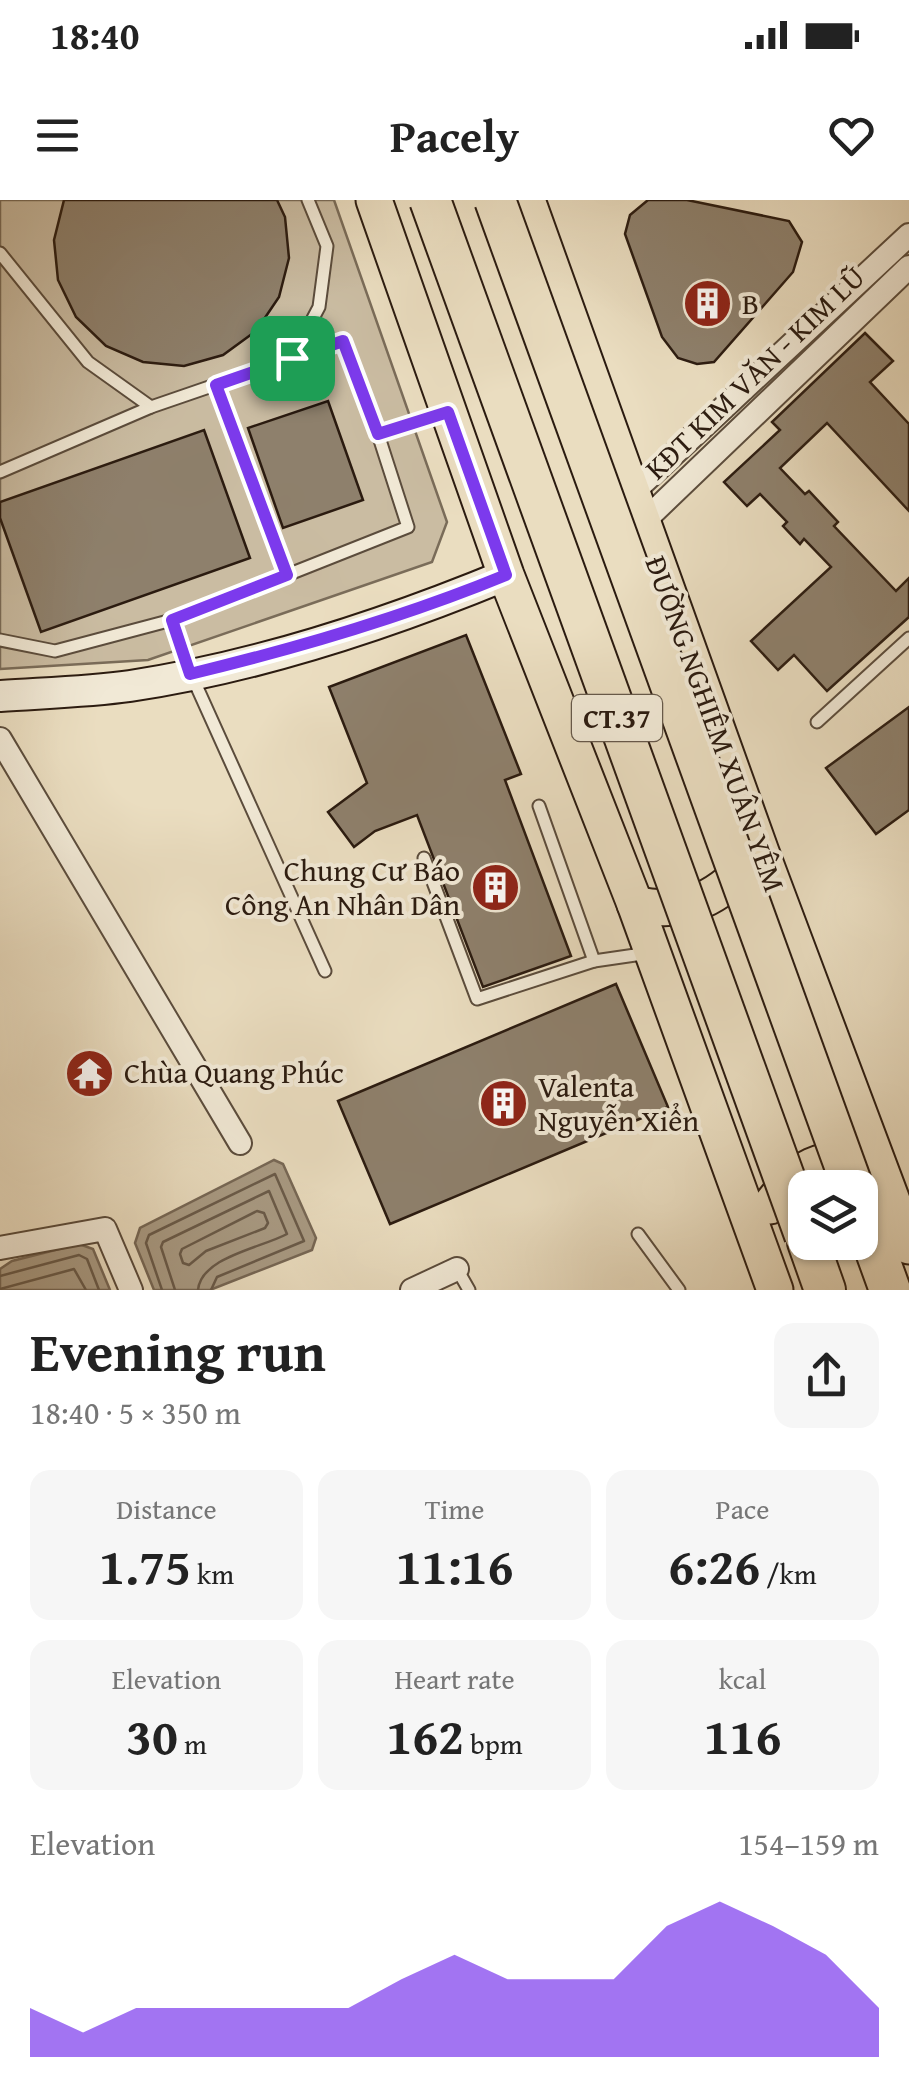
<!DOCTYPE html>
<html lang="en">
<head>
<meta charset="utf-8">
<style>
	:root { --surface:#fff; --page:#f6f6f6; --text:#222; --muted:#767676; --accent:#7c3aed }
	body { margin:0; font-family:"Gentium Book Plus",serif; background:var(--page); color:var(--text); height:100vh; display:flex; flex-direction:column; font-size:38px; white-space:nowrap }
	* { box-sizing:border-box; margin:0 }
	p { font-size:32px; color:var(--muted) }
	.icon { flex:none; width:55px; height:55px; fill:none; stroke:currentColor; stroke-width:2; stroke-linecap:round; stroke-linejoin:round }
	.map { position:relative; height:1090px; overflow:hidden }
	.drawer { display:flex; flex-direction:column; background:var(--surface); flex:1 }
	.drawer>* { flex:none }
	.controls { position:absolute; left:788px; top:970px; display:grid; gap:20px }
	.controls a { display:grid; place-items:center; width:90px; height:90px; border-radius:20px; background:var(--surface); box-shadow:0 2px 8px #0004; font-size:50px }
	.pin { position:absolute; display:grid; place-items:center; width:85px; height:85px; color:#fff; margin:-42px; border-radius:20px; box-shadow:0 5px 15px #0006 }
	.round { display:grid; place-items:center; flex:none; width:105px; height:105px; border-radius:20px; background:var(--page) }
	.summary { display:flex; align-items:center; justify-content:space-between; height:170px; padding:0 30px }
	h1 { font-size:55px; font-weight:800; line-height:75px }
	.stats { display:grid; grid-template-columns:repeat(3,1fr); gap:15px; height:170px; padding:10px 30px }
	.stats div { display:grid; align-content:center; border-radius:20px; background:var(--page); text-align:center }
	.stats b { font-size:50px; font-weight:800 }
	.stats small { font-size:28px; font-weight:400 }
	.stats p { font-size:28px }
	.chart { height:280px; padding:20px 30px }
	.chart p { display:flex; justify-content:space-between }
	.chart svg { width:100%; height:180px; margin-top:10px; fill:var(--accent); opacity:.7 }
	.status { display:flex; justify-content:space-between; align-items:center; height:70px; padding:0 50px; background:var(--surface); direction:ltr }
	.status svg { height:28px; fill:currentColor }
	header { display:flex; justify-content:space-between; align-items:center; height:130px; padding:0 30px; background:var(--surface); font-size:45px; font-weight:800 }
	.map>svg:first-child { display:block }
	.green { fill:#cabca2; stroke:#7a6c59; stroke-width:2.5 }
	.water { fill:#a99b84; stroke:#776856; stroke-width:2.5 }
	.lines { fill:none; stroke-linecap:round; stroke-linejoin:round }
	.shore { stroke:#6a5b4a; stroke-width:2.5 }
	.building { fill:#8e806c; stroke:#2b1b10; stroke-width:2.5 }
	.lane-casing { stroke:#5b4c3c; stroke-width:15 }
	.street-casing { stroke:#5b4c3c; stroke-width:26 }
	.secondary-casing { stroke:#2b1b10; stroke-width:34 }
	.primary-casing { stroke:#2b1b10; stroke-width:39 }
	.highway-casing { stroke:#2b1b10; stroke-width:44 }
	.lane { stroke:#f1e9d6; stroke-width:11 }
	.street { stroke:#f1e9d6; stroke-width:22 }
	.secondary { stroke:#f1e9d6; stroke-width:30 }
	.primary { stroke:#eaddc0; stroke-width:35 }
	.highway { stroke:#eaddc0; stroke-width:40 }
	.highway-bridge-casing { stroke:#2b1b10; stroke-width:44; stroke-linecap:butt }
	.highway-bridge { stroke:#eaddc0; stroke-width:40 }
	.route-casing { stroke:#fff; stroke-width:20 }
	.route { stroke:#7c3aed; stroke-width:12 }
	.labels { text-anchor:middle; stroke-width:8; stroke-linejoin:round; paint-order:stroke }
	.shield { fill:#f1e9d6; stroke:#66594b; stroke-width:2.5 }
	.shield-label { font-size:28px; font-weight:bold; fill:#2b1b10 }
	.poi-label { font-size:30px; fill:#2b1b10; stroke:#f1e9d6; text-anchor:start }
	.street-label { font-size:30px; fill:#2b1b10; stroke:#f1e9d6 }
</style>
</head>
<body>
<div class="status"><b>18:40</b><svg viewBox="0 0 49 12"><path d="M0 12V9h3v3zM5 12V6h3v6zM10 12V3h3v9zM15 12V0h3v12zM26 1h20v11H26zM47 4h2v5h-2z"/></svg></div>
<header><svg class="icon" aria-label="menu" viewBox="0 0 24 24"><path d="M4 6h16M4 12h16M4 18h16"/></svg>Pacely<svg class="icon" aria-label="heart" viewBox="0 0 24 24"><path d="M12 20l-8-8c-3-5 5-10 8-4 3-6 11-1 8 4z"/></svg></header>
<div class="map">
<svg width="909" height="1090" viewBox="0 0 909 1090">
	<rect width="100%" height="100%" fill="#eaddc0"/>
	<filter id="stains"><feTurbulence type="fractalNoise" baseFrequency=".002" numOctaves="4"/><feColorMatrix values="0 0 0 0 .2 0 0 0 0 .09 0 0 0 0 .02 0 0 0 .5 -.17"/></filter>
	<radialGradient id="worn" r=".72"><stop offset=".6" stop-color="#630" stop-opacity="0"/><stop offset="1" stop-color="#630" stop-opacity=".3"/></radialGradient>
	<polygon class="green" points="0,0 334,0 447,322 432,362 148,460 0,469"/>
	<g class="water">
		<polygon points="274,960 283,964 316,1038 312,1050 210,1090 154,1090 135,1043 140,1028"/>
		<polygon points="79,1044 93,1049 110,1090 0,1090 0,1069 12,1061"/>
	</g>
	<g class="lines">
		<g class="shore">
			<polygon points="257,1011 264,1013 268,1023 265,1028 206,1051 189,1065 183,1063 180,1054 182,1049"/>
			<polyline points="0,1076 79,1055 87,1059 99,1090"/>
			<polyline points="0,1089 74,1069 86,1090"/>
			<polyline points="162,1090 146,1043 149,1035 275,974 304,1041 217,1077 211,1090"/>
			<path d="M175,1090L161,1047L163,1042L269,991L287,1034C261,1048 201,1057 198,1090"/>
		</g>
	</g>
	<g class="building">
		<polygon points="64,0 277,0 285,17 289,58 279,97 256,131 223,155 184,166 143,162 106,146 76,117 58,80 54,40"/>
		<polygon points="648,0 687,0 789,21 802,42 793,72 714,162 697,164 678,158 662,137 625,34 630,15"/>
		<polygon points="865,133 893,161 870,182 909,224 909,311 827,223 780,268 805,294 809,291 838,322 834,326 896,391 909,378 909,417 827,491 794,455 778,470 751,441 831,367 804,339 800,344 783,326 787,322 760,294 747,306 724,282 780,230 772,222"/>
		<polygon points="328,201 363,300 283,328 248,228"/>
		<polygon points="204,230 250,358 41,432 0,318 0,302"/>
		<polygon points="466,435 521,574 505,580 571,756 483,787 417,615 375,631 354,647 328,612 367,583 329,487"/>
		<polygon points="909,507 909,610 876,634 826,568"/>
		<polygon points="616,784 668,907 390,1024 338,901"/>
	</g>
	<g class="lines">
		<defs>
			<g id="lane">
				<polyline points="0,53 88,162 151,207"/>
				<polyline points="292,158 319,107 327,46 308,0"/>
				<polyline points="216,185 287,375 172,420 191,474 325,771"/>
				<polyline points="0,272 151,207 343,141 378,234 444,213"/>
				<polyline points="287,375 408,327 378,234"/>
				<polyline points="0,440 55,451 172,420"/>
				<polyline points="817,522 909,438"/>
				<polyline points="424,658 477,799 594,761 539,606"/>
				<polyline points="594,761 649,753"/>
				<polyline points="638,1034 679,1090"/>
				<polyline points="457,1069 469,1090"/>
			</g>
			<g id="street">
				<polyline points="632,293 909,35"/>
				<polyline points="642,323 909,67"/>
				<polyline points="0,539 240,943"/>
				<polyline points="0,1048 105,1029 131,1090"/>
				<polyline points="412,1090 457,1069"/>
			</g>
			<path id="secondary" d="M0,496C43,493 87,492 130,486C258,467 387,424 506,375"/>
			<g id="primary">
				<polyline points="374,0 506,375 635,704 775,1090"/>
				<polyline points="527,0 761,652 909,1046"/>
				<path d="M635,704C688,717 721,696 756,657"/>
				<path d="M770,1006C802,965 817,955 869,962"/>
			</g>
			<g id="highway">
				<polyline points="860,1007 890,1090"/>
				<polyline points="808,1042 825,1090"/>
			</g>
		</defs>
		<use href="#lane" class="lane-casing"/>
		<use href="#street" class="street-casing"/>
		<use href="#secondary" class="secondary-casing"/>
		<use href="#primary" class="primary-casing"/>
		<use href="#highway" class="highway-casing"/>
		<use href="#lane" class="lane"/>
		<use href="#street" class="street"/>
		<use href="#secondary" class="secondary"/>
		<use href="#primary" class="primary"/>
		<use href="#highway" class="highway"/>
		<defs>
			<g id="highway-bridge">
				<polyline points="430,0 805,1035"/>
				<polyline points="495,0 853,988"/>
			</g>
		</defs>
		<use href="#highway-bridge" class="highway-bridge-casing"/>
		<use href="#highway-bridge" class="highway-bridge"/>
	</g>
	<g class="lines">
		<defs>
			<path id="route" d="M343,141L378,234L448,212L506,375C404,417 298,448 190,474L172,420L287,375L216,185Z"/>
		</defs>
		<use href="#route" class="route-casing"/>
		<use href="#route" class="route"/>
	</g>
	<defs>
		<symbol id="building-disc" viewBox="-11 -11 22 22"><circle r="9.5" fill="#8f2418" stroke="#f1e9d6"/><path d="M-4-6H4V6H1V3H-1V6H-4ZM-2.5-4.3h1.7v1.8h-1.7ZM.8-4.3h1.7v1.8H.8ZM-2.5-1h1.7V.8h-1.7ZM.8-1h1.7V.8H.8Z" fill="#fff"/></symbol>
		<symbol id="temple-disc" viewBox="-11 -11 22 22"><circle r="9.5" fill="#8f2418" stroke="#f1e9d6"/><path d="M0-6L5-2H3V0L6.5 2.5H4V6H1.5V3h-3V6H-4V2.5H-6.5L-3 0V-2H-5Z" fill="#fff"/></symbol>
	</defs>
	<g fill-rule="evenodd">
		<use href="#building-disc" x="680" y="76" width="55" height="55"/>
		<use href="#building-disc" x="468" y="660" width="55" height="55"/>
		<use href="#temple-disc" x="62" y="846" width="55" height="55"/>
		<use href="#building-disc" x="476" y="876" width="55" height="55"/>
	</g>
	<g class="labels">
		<rect class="shield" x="572" y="495" width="90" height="46" rx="8"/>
		<g class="shield-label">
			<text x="617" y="528">CT.37</text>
		</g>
		<g class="poi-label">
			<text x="742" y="114">B</text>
			<text x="460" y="681" text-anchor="end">Chung Cư Báo<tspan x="460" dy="34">Công An Nhân Dân</tspan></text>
			<text x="124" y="883">Chùa Quang Phúc</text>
			<text x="538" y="897">Valenta<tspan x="538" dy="34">Nguyễn Xiển</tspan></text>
		</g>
		<g class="street-label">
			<text transform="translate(755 173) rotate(-44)" y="10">KĐT KIM VĂN - KIM LŨ</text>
			<text transform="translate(715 524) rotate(70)" y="10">ĐƯỜNG NGHIÊM XUÂN YÊM</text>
		</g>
	</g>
	<rect width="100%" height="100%" filter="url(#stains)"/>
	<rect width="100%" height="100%" fill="url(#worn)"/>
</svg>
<div class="controls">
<a><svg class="icon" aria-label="layers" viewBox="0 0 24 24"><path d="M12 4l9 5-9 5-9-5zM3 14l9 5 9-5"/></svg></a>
</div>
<div class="pin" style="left:292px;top:158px;background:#1e9e55"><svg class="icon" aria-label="arrive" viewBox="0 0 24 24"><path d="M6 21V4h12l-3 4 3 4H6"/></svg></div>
</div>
<section class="drawer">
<div class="summary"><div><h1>Evening run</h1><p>18:40 · 5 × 350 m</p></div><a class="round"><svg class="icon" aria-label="share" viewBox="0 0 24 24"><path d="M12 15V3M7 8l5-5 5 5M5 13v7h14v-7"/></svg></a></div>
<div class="stats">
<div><p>Distance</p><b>1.75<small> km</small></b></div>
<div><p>Time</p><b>11:16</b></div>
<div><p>Pace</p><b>6:26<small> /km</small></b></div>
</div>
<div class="stats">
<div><p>Elevation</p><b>30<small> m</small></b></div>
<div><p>Heart rate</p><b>162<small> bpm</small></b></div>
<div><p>kcal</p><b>116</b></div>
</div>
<div class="chart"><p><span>Elevation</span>154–159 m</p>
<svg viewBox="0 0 160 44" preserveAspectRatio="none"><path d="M0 44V32L10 38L20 32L30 32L40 32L50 32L60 32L70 25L80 19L90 25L100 25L110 25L120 12L130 6L140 12L150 19L160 32V44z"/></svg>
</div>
</section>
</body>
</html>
